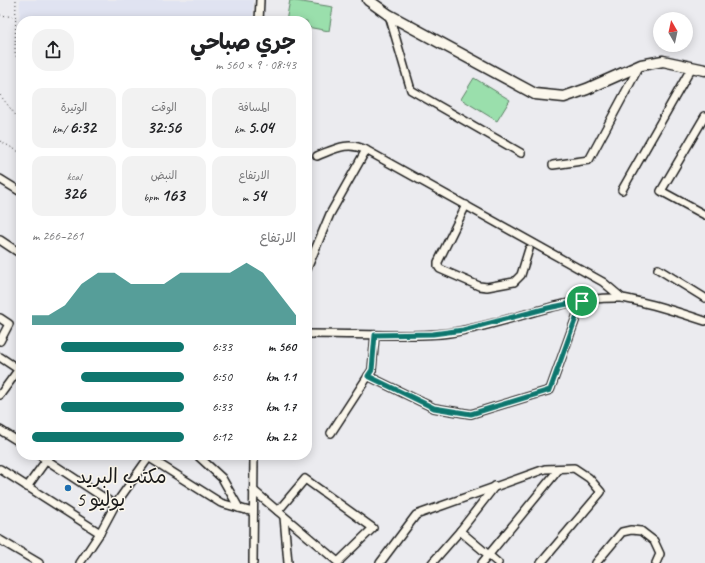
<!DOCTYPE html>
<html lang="ar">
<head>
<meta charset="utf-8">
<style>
	:root { --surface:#fff; --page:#f2f2f2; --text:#202124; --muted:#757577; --accent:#0f766e }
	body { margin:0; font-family:Caveat,"Playpen Sans Arabic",sans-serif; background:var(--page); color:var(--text); direction:rtl; height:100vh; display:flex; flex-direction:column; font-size:15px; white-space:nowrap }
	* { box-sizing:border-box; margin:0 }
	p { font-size:13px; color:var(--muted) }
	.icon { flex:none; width:22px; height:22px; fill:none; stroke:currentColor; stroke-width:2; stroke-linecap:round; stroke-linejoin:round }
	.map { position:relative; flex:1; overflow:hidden; direction:ltr }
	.panel { position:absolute; left:16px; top:16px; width:296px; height:444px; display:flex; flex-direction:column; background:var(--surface); border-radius:16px; box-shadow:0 2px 10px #0003; direction:rtl }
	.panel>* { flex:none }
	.needle { width:26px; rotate:351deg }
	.controls { position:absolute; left:653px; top:12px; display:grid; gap:8px }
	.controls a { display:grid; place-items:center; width:40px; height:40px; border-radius:50%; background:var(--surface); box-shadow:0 2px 10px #0003; font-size:20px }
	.pin { position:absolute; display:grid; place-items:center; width:34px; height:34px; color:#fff; margin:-17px; border:2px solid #fff; border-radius:50%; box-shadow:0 1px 4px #0007 }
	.round { display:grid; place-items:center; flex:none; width:42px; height:42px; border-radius:16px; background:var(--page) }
	.summary { display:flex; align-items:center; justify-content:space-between; height:68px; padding:0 16px }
	h1 { font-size:22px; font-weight:700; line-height:30px }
	.figures { display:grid; grid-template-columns:repeat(3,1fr); gap:6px; height:68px; padding:4px 16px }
	.figures div { display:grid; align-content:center; border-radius:10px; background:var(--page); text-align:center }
	.figures b { font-size:17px; font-weight:700 }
	.figures small { font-size:11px; font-weight:400 }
	.figures p { font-size:11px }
	.chart { height:112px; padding:8px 16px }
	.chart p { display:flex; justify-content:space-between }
	.chart svg { width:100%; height:72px; margin-top:4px; fill:var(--accent); opacity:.7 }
	ul { padding:0 16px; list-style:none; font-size:13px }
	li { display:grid; grid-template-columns:64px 48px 1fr; align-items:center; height:30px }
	li i { height:10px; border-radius:5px; background:var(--accent) }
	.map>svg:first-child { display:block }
	.built { fill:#e0e3f1 }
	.green { fill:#9adfac; stroke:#5b7e64 }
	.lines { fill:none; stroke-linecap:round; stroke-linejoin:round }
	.minor-casing { stroke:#1c1c1c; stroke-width:10 }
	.secondary-casing { stroke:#1c1c1c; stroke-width:13 }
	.path { stroke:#1c1c1c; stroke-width:1; stroke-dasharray:1 3; stroke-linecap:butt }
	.minor { stroke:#fbf7ec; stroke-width:7 }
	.secondary { stroke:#fbf7ec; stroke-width:10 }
	.route-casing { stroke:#fff; stroke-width:8 }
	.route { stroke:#0f766e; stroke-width:5 }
	.poi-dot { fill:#1f6fb2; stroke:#fbf7ec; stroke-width:1.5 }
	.labels { text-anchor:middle; stroke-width:3; stroke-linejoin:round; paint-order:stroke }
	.poi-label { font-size:20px; fill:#1c1c1c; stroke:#fbf7ec; text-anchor:start }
</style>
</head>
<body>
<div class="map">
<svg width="705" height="563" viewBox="0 0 705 563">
	<rect width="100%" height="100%" fill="#ebebef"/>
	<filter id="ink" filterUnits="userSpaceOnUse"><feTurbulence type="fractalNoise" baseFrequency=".025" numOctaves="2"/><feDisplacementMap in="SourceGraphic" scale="8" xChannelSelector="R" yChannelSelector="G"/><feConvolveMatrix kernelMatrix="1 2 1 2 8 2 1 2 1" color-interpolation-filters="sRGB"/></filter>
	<g filter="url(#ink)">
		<polygon class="built" points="20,0 253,0 253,21 21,21 21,53 19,51"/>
		<g class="green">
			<polygon points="290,0 333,7 329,31 307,27 307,21 286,21"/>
			<polygon points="474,78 510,100 497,121 461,99"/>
		</g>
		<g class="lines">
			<defs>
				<g id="minor">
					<polyline points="389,15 411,90 521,153"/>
					<polyline points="259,21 260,0"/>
					<polyline points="705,116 661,191 705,215"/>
					<path d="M317,156C335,149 347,141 366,150L603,282L622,298"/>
					<polyline points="553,165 589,160 640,65"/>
					<polyline points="0,179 21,192"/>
					<polyline points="622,190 692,67"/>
					<polyline points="466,205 438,262 438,266 440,269 479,286 487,287 514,282 521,275 529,249"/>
					<polyline points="0,240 21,254"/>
					<polyline points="307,269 330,214 366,150"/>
					<polyline points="658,269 705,298"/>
					<polyline points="0,318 9,324 0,341"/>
					<path d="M307,334C339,334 371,335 404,335C419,335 434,335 449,333C506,325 562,296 620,298C627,298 634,301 641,302C663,307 684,314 705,321"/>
					<polyline points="0,357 21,371"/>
					<polyline points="368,376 434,408 471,414 550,390 582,301"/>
					<polyline points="0,395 19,369"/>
					<polyline points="0,430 21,443"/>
					<polyline points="331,433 372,370 375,335"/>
					<polyline points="39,455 115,505"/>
					<polyline points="145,455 221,503 253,512"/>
					<polyline points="197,455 222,478 239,508"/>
					<polyline points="0,469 100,533"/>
					<polyline points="27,487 50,455"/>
					<polyline points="253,490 339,563"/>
					<polyline points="278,511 305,479 373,528 338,562"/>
					<polyline points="284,517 288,563"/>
					<polyline points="460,531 498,563"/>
					<polyline points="0,540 39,563"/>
					<polyline points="80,563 100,533 115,505 149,457"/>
					<polyline points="253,563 254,455"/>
					<polyline points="380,563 416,515 545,469 574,468 589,478 601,492 541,563"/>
					<polyline points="432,563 460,531 495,486"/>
					<polyline points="482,563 559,469"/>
					<polyline points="596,563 622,532 631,530 641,531 654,541 660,554 656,563"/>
				</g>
				<polyline id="secondary" points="368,0 389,15 535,94 564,97 587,89 641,65 663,61 705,70"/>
			</defs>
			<use href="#minor" class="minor-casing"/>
			<use href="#secondary" class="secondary-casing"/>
			<g class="path">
				<polyline points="16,0 15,52 17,59 21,63"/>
				<polyline points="0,15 15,17"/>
				<polyline points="0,95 21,122"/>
				<polyline points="0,141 21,153"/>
			</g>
			<use href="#minor" class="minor"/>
			<use href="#secondary" class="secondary"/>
		</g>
	</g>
	<g class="lines" filter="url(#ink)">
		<defs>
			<polygon id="route" points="582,301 550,390 471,414 434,408 368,376 372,370 375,335 433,334 463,330 548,308"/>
		</defs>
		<use href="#route" class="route-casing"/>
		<use href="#route" class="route"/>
	</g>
	<circle class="poi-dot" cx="68" cy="488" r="4"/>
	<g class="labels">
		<g class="poi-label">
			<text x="76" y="483">مكتب البريد<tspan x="76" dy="23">5 يوليو</tspan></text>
		</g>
	</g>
</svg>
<div class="controls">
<a><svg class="needle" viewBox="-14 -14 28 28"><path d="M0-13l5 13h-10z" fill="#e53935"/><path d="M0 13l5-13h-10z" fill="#757577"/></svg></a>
</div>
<div class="pin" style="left:582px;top:301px;background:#1e9e55"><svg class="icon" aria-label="arrive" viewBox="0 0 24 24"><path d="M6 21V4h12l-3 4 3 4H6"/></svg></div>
<section class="panel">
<div class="summary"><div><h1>جري صباحي</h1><p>08:43 · 9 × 560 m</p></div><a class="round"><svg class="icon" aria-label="share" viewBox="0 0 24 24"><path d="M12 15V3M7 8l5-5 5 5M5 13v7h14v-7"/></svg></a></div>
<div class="figures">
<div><p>المسافة</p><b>5.04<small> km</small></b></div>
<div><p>الوقت</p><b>32:56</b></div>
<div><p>الوتيرة</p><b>6:32<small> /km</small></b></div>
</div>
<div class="figures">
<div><p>الارتفاع</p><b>54<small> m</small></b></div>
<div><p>النبض</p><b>163<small> bpm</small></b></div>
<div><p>kcal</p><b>326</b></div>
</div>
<div class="chart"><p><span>الارتفاع</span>261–266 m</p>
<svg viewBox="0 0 160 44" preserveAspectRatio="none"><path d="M0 44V38L10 38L20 32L30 19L40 12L50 12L60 19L70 19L80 19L90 12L100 12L110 12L120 12L130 6L140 12L150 25L160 38V44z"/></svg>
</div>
<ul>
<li><b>560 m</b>6:33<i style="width:81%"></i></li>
<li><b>1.1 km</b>6:50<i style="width:68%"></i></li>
<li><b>1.7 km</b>6:33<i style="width:81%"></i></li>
<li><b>2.2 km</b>6:12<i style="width:100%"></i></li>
</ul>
</section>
</div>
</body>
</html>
